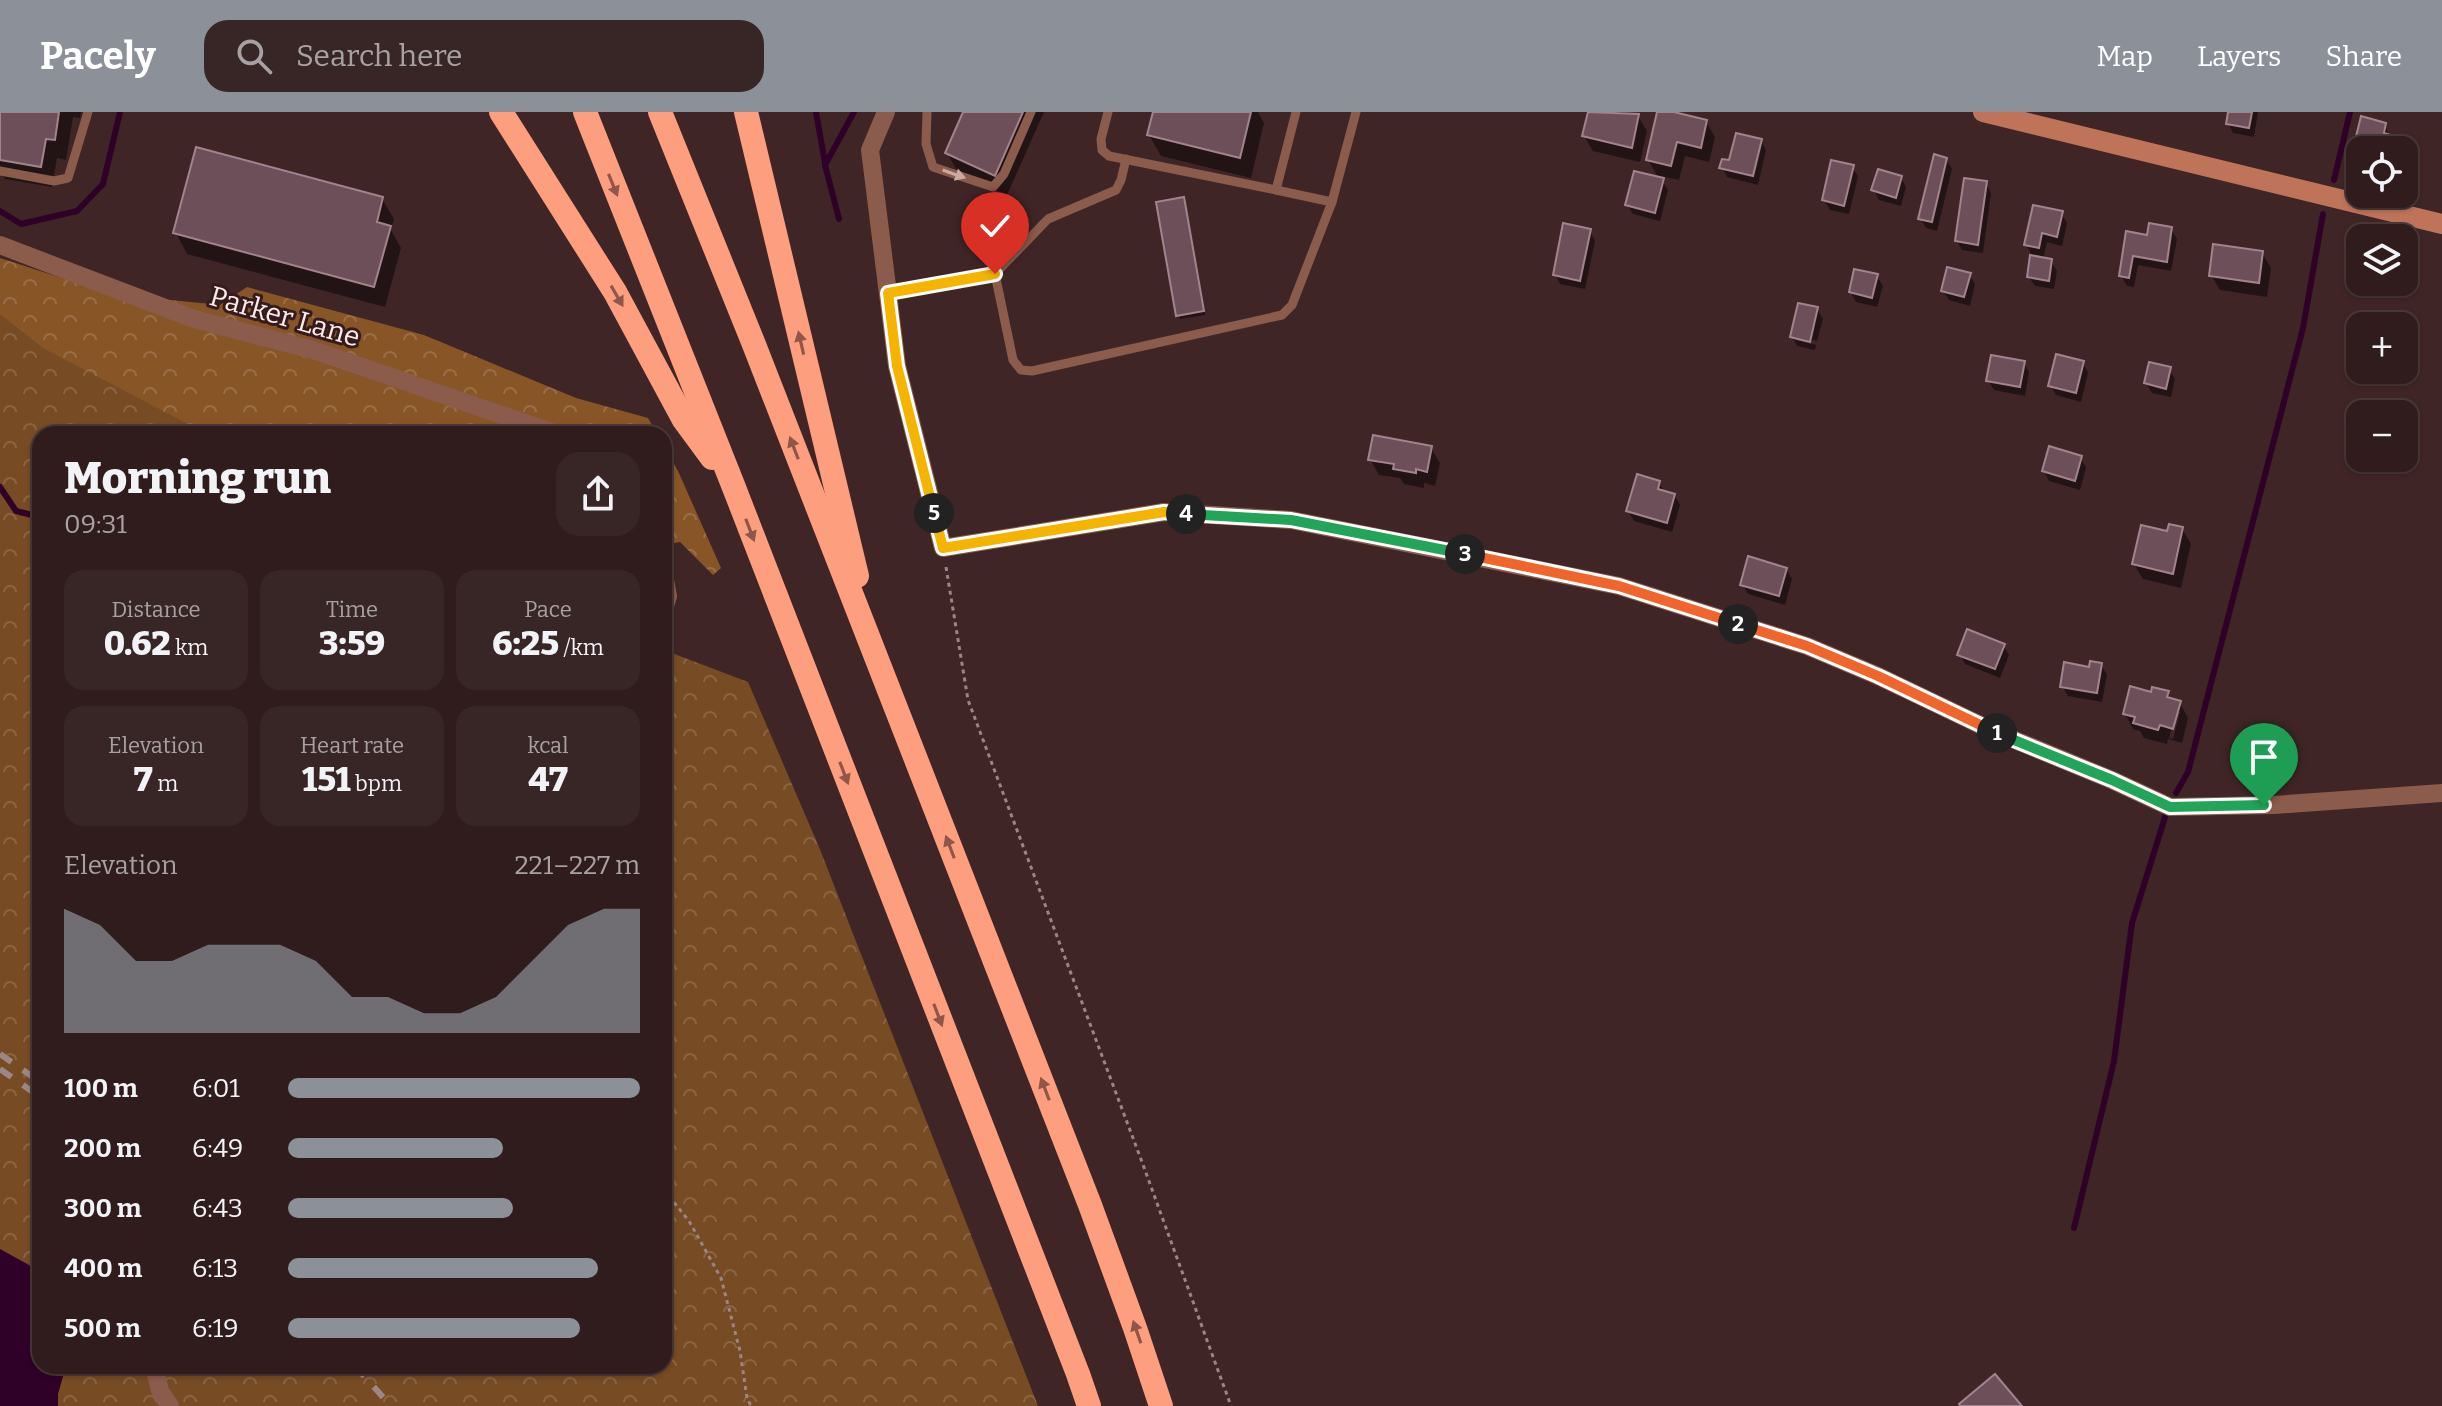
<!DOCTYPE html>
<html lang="en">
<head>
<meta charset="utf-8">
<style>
	:root { --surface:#301c1c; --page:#382525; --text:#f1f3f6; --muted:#a8a1a3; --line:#4b3a3b; --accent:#8c9099 }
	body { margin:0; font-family:Bitter,serif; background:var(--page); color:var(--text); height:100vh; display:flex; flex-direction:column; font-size:30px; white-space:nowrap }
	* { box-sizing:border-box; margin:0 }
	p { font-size:26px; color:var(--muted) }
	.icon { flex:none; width:44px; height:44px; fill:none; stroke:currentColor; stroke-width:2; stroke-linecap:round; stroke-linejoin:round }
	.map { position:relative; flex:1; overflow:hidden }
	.side { position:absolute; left:32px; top:314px; width:640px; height:948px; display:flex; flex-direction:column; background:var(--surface); border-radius:24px; box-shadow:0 2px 6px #0004,0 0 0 2px var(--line) }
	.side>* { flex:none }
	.fabs { position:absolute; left:2346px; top:24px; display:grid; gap:16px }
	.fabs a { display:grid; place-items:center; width:72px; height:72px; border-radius:16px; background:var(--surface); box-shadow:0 2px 6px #0004,0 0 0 2px var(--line); font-size:40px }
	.pin { position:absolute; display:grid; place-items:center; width:68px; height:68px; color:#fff; margin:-82px -34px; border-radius:50% 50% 50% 0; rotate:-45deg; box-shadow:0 0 8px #0007 }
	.pin .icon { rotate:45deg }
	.km { position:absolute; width:40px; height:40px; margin:-20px; border-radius:50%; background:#222; color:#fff; font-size:22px; line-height:40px; text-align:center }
	.round { display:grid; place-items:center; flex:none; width:84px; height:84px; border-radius:24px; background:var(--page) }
	.summary { display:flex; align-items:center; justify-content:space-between; height:136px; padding:0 32px }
	h1 { font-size:44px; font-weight:800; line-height:60px }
	.figures { display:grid; grid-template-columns:repeat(3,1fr); gap:12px; height:136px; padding:8px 32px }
	.figures div { display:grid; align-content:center; border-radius:20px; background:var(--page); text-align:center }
	.figures b { font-size:34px; font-weight:800 }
	.figures small { font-size:22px; font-weight:400 }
	.figures p { font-size:22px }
	.chart { height:224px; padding:16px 32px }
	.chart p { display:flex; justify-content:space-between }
	.chart svg { width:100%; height:144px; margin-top:8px; fill:var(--accent); opacity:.7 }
	ul { padding:0 32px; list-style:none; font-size:26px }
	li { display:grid; grid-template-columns:128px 96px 1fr; align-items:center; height:60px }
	li i { height:20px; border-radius:10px; background:var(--accent) }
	header { display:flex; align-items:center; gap:48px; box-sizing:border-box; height:112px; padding:0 40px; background:var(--accent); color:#fff }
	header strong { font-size:38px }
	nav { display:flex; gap:44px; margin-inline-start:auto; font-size:28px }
	.search { width:560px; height:72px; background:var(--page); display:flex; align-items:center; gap:20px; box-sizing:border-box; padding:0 28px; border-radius:24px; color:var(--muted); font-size:30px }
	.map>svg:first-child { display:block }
	.forest { fill:url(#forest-crowns) }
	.park { fill:url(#park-crowns) }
	.water { fill:#300128 }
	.shadow { fill:#0007; fill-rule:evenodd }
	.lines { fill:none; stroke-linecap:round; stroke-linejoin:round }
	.stream { stroke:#300128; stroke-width:6 }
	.building { fill:#6c4f58; stroke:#a3838d; stroke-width:2 }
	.path { stroke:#9c8585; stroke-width:3; stroke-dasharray:4 4; stroke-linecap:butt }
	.lane { stroke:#8b5b4b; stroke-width:9 }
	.street { stroke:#8b5b4b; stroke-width:18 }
	.secondary { stroke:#bf745a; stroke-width:20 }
	.highway { stroke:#fd9f7f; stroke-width:24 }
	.rail { stroke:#9d8686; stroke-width:6; stroke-dasharray:14 14; stroke-linecap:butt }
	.oneway { fill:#caaaa2 }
	.oneway2 { fill:#905649 }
	.split-1-casing { stroke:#fff; stroke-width:16 }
	.split-2-casing { stroke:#fff; stroke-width:16 }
	.split-3-casing { stroke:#fff; stroke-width:16 }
	.split-4-casing { stroke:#fff; stroke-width:16 }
	.split-5-casing { stroke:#fff; stroke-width:16 }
	.split-6-casing { stroke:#fff; stroke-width:16 }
	.split-1 { stroke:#22a559; stroke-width:10 }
	.split-2 { stroke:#f0652b; stroke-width:10 }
	.split-3 { stroke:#f0652b; stroke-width:10 }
	.split-4 { stroke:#22a559; stroke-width:10 }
	.split-5 { stroke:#f5b400; stroke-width:10 }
	.split-6 { stroke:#f5b400; stroke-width:10 }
	.labels { text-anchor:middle; stroke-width:6; stroke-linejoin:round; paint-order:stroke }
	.street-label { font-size:28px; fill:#fdeaea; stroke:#361b1c }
</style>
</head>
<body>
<header>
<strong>Pacely</strong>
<div class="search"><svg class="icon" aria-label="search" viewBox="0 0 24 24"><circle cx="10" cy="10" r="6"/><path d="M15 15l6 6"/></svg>Search here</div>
<nav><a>Map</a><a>Layers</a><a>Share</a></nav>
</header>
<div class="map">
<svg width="2442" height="1294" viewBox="0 0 2442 1294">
	<defs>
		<pattern id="forest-crowns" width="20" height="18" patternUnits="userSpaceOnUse" patternTransform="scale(2)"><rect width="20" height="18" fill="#885527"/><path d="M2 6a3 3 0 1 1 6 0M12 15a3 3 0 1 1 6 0" fill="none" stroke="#9a6e46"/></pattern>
		<pattern id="park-crowns" width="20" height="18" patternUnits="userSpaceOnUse" patternTransform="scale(2)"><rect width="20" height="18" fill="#774b23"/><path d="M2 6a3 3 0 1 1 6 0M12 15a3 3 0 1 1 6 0" fill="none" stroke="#8b6543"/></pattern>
	</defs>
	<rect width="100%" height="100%" fill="#402526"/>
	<g class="forest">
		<polygon points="0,146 111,182 220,193 247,175 424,223 576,286 648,306 657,322 40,322 0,920"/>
		<polygon points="664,334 678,359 721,456 713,463 680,430 664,433"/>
	</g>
	<polygon class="park" points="0,202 43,236 190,313 227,322 40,322 40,1254 664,1254 664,538 748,570 819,735 1038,1294 0,1294"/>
	<polygon class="water" points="0,1137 29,1153 40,1165 40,1254 66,1254 58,1282 58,1294 0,1294"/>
	<g class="shadow">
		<polygon points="0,0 81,0 80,6 73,5 66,48 57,46 52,75 5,67 0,58"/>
		<polygon points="965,0 1044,0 1007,83 959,62 947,41"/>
		<polygon points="1155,0 1258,0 1264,11 1251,66 1161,44 1149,23"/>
		<polygon points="1590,0 1622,0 1638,4 1647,19 1640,50 1593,39 1584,24"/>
		<polygon points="1659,0 1706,10 1715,25 1709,50 1685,44 1679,68 1660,64 1668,78 1660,109 1633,102 1627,92 1659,67 1648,48"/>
		<polygon points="2230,0 2258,0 2254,25 2233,21 2228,11"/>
		<polygon points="2385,13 2390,25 2396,27 2401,38 2360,38 2360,45 2355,36"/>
		<polygon points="1761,29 1766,38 1758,73 1727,65 1722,55"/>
		<polygon points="1946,47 1952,57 1937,119 1926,116 1920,106"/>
		<polygon points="1852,55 1858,64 1849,102 1830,98 1824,88"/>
		<polygon points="1901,66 1906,75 1901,94 1879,88 1874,78"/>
		<polygon points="1986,71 1991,81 1983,141 1962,138 1957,129"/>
		<polygon points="382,87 394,107 391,118 401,136 385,195 187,142 176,121"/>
		<polygon points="1183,87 1205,203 1180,207 1178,203"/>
		<polygon points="2061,101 2067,111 2062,134 2047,130 2043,147 2051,149 2057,159 2054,177 2035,174 2029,165 2032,143 2026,133"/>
		<polygon points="2171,117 2177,127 2171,159 2138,153 2134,175 2127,174 2121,164 2128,122 2148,125"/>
		<polygon points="1590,119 1595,129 1585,177 1560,172 1555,162"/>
		<polygon points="2262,141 2271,156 2267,185 2220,178 2211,163"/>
		<polygon points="1970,163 1975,172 1970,194 1949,188 1943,179"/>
		<polygon points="1877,164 1883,174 1877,195 1856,190 1851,180"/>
		<polygon points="1817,197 1823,207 1817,229 1796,224 1796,228 1816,233 1815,238 1797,234 1792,224"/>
		<polygon points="2024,251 2029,260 2025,284 1994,278 1988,268"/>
		<polygon points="2083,251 2088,261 2081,290 2056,283 2051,274"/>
		<polygon points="2169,257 2175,267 2171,285 2152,281 2146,271"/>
		<polygon points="1431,336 1440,351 1435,374 1424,371 1424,376 1404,372 1400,366 1379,363 1370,347"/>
		<polygon points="2081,346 2086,356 2080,378 2049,369 2044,359"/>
		<polygon points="1659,370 1665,381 1674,383 1680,393 1672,420 1634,409 1628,399"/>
		<polygon points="2182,417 2191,432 2181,476 2143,467 2134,452 2169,421"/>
		<polygon points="1786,457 1792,467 1785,493 1748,482 1742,472"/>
		<polygon points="2003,533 2009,543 2000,566 1965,552 1960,543"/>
		<polygon points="2101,553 2107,563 2102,590 2068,584 2062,574"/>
		<path d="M2167,581L2172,589L2180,591L2188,606L2182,631L2168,627L2167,632L2144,626L2140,619L2133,617L2125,602L2152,582ZM2176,600H2180L2173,627L2169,626Z"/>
	</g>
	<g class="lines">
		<g class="stream">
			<polyline points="816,0 825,51"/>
			<polyline points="2334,68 2350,0"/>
			<polyline points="0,99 21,112 77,99 103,72 120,0"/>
			<polyline points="839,107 825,53 854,0"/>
			<polyline points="0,375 16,399 40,405"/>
			<polyline points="2176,681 2188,660 2303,216 2323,102"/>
			<polyline points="2074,1116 2114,949 2132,811 2166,702"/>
		</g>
	</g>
	<g class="building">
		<polygon points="0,0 59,0 55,28 46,27 41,55 0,48"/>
		<polygon points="963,0 1023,0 995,64 945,41"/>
		<polygon points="1153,0 1251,0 1240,46 1147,23"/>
		<polygon points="1588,0 1639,2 1632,36 1582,24"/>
		<polygon points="1657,0 1674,0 1707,8 1701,36 1677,30 1671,54 1646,48"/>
		<polygon points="2228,0 2252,0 2249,16 2226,12"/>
		<polygon points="2361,4 2386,11 2384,21 2397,25 2394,38 2360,39 2353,37"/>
		<polygon points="1736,21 1762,27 1753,64 1719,56 1722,47 1729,48"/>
		<polygon points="196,35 383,85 377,110 391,114 374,175 173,121"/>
		<polygon points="1934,42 1947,46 1932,110 1918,107"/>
		<polygon points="1831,48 1854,53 1844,94 1822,88"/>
		<polygon points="1878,57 1902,64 1896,86 1871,78"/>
		<polygon points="1634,59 1664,66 1655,101 1625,93"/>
		<polygon points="1964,66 1987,69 1978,133 1955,129"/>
		<polygon points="1184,85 1204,199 1176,204 1156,90"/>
		<polygon points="2033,93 2063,99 2057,125 2042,121 2039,136 2024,133"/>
		<polygon points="1563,111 1591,117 1580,169 1553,163"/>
		<polygon points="2149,111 2172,115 2167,150 2133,144 2129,166 2119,164 2126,119 2147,123"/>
		<polygon points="2213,132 2263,139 2259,171 2209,164"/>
		<polygon points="2030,143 2052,147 2049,169 2027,165"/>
		<polygon points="1947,155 1971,161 1964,185 1941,179"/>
		<polygon points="1854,157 1878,162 1872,186 1849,180"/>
		<polygon points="1798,191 1818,195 1810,230 1790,225"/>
		<polygon points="2056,242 2084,249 2076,281 2048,274"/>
		<polygon points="1991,243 2025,249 2020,275 1986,269"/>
		<polygon points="2149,250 2171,255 2166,277 2144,271"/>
		<polygon points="1373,323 1432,334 1427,360 1416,357 1416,361 1393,357 1394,352 1368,348"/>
		<polygon points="2049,334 2082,344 2075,369 2042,359"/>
		<polygon points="1637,362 1660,369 1658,377 1675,382 1667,411 1626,399"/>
		<polygon points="2169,412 2183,415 2173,462 2132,452 2141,413 2167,419"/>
		<polygon points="1748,444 1787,456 1779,484 1740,473"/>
		<polygon points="1967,517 2005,532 1995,557 1957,543"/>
		<polygon points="2090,549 2102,551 2097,581 2060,575 2064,550 2089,555"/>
		<polygon points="2130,574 2151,580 2152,575 2169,579 2167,585 2181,589 2173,617 2160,613 2158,618 2133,611 2135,605 2123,602"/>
		<polygon points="1995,1262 2022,1294 1960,1294 1959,1292"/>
	</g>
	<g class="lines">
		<g class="path">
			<polyline points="946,455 968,588 1142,1050 1231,1294"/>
			<polyline points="664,1078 689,1109 721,1166 740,1239 747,1286 751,1294"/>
		</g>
		<g class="lane">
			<polyline points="927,0 926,32 933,55 993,75 1004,62 1031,0"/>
			<polyline points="1108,0 1101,27 1102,38 1109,44 1276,78"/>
			<polyline points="1296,0 1276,78 1332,90 1356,0"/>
			<polyline points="0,59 54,69 68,66 88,0"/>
			<polyline points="995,162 1013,248 1021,258 1032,259 1282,203 1292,193 1332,90"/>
			<polyline points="888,181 995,162 1048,107 1116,78 1121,68 1126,47"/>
		</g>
		<g class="street">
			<polyline points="886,0 870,38 897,254 943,436 1164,400 1291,408 1619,474 1807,534 1878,564 1993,619 2112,668 2170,695 2274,693 2442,681"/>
			<polyline points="0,133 194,207 313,238 557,322"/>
			<polyline points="664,462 668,484 664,497"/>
			<polyline points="154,1254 160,1279 170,1294"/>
		</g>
		<polyline class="secondary" points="1983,0 2442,112"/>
		<g class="highway">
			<polyline points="501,0 615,180 684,308 712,346"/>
			<polyline points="585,0 733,373 1078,1262 1089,1294"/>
			<polyline points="660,0 753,230 1090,1093 1135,1216 1161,1294"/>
			<polyline points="746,0 857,464"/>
		</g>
		<g class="rail">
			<polyline points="0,942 40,970"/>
			<polyline points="0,957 40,985"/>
			<polyline points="355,1254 391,1294"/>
		</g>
	</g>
	<defs><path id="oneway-solid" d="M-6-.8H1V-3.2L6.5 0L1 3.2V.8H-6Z" transform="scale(2)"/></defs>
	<use class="oneway" href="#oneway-solid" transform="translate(954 62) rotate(19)"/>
	<g class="oneway2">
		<use href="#oneway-solid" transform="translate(613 73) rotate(68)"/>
		<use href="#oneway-solid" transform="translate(617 184) rotate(60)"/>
		<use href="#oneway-solid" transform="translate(801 231) rotate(-103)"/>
		<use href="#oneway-solid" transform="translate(794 336) rotate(-111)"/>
		<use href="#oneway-solid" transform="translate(750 418) rotate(69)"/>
		<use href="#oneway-solid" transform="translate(844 661) rotate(69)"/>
		<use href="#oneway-solid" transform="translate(950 735) rotate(-111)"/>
		<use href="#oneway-solid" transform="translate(938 903) rotate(69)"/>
		<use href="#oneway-solid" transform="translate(1045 977) rotate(-111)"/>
		<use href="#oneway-solid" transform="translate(1137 1220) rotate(-109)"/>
	</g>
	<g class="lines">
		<defs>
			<polyline id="split-1" points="1997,621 2112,668 2170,695 2264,693"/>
			<polyline id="split-2" points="1738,512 1807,534 1878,564 1997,621"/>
			<polyline id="split-3" points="1465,442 1619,474 1738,512"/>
			<polyline id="split-4" points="1186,402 1291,408 1465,442"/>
			<polyline id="split-5" points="934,401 943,436 1164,400 1186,402"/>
			<polyline id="split-6" points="934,401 897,254 888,181 995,162"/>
		</defs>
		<use href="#split-1" class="split-1-casing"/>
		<use href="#split-2" class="split-2-casing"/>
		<use href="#split-3" class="split-3-casing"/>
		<use href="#split-4" class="split-4-casing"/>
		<use href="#split-5" class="split-5-casing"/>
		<use href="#split-6" class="split-6-casing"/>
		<use href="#split-1" class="split-1"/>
		<use href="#split-2" class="split-2"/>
		<use href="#split-3" class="split-3"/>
		<use href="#split-4" class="split-4"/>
		<use href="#split-5" class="split-5"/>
		<use href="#split-6" class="split-6"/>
	</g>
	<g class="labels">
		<g class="street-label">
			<text transform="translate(285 204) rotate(16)" y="10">Parker Lane</text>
		</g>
	</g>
</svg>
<div class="fabs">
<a><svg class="icon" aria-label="locate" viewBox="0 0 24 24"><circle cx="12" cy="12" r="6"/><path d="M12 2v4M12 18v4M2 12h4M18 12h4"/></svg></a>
<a><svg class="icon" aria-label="layers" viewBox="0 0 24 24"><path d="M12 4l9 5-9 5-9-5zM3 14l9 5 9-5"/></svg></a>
<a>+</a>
<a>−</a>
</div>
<div class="pin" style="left:2264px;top:693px;background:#1e9e55"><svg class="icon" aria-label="arrive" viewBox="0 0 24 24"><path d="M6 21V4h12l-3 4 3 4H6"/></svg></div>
<div class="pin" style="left:995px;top:162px;background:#d93025"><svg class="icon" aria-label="check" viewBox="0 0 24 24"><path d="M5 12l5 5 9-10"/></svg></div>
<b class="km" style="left:1997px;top:621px">1</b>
<b class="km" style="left:1738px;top:512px">2</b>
<b class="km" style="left:1465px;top:442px">3</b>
<b class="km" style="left:1186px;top:402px">4</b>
<b class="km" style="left:934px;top:401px">5</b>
<section class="side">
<div class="summary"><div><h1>Morning run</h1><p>09:31</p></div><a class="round"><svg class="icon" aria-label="share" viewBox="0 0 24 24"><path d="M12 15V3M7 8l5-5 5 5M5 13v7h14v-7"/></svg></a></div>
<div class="figures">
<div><p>Distance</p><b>0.62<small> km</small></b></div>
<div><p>Time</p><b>3:59</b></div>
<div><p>Pace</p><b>6:25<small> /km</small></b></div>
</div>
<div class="figures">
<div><p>Elevation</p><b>7<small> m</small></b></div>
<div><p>Heart rate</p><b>151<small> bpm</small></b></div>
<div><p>kcal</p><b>47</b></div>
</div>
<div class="chart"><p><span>Elevation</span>221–227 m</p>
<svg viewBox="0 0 160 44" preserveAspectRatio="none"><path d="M0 44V6L10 11L20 22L30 22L40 17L50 17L60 17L70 22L80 33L90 33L100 38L110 38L120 33L130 22L140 11L150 6L160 6V44z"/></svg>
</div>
<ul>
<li><b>100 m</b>6:01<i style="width:100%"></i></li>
<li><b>200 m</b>6:49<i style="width:61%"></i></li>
<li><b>300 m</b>6:43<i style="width:64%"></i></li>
<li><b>400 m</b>6:13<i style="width:88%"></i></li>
<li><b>500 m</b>6:19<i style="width:83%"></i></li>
</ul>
</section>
</div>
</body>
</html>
